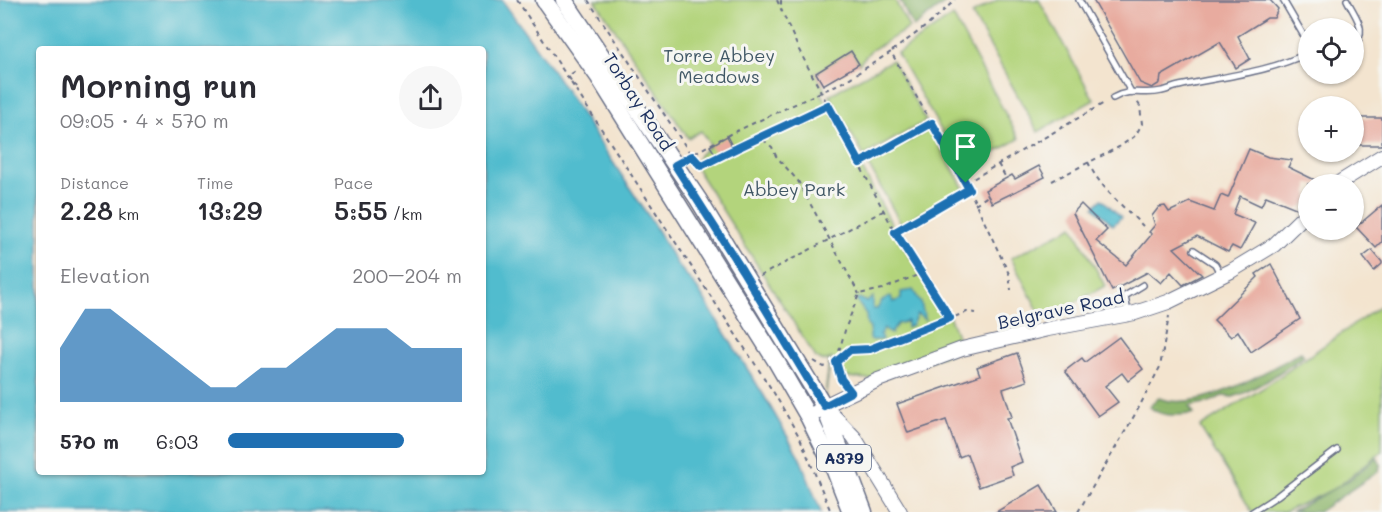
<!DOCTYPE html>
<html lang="en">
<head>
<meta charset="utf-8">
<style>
	:root { --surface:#fff; --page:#f7f7f7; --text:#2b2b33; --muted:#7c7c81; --accent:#1f6fb2 }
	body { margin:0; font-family:Mali,sans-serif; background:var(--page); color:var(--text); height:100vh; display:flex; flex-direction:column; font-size:22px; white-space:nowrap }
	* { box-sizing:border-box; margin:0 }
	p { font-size:20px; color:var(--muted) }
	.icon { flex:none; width:33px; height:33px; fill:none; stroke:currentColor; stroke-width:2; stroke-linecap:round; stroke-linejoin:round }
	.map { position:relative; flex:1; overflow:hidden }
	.side { position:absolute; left:36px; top:46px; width:450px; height:429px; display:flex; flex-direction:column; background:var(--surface); border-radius:6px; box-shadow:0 2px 4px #0004 }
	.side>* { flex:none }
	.fabs { position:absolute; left:1298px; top:18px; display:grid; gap:12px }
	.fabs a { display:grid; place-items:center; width:66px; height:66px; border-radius:50%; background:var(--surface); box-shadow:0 2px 4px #0004; font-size:30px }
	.pin { position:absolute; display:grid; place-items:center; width:51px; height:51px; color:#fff; margin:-62px -26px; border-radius:50% 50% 50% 0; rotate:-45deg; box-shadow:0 0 6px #0007 }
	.pin .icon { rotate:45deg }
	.round { display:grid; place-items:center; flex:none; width:63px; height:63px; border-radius:32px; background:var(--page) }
	.head { display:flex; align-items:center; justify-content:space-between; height:102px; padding:0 24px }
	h1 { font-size:33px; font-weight:600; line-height:45px }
	.metrics { display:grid; grid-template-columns:repeat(3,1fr); gap:9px; height:102px; padding:6px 24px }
	.metrics div { display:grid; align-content:center }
	.metrics b { font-size:26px; font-weight:600 }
	.metrics small { font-size:16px; font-weight:400 }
	.metrics p { font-size:16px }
	.chart { height:168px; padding:12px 24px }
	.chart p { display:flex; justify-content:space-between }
	.chart svg { width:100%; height:108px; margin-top:6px; fill:var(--accent); opacity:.7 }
	ul { padding:0 24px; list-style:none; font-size:20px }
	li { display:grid; grid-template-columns:96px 72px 1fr; align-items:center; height:45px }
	li i { height:15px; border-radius:8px; background:var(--accent) }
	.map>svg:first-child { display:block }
	.green { fill:#b3d47c; stroke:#67826d; stroke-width:1.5 }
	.forest { fill:#8eb66c; stroke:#547265; stroke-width:1.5 }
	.water { fill:#51bcce; stroke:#367696; stroke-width:1.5; fill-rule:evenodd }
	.building { fill:#e8ab9f }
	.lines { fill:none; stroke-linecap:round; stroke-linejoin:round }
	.service-casing { stroke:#676e86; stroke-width:8 }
	.tertiary-casing { stroke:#676e86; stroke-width:16 }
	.primary-casing { stroke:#676e86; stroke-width:19 }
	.path { stroke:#676e86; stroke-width:2; stroke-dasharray:4.5 4.5; stroke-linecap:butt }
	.service { stroke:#fff; stroke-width:5 }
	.tertiary { stroke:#fff; stroke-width:14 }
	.primary { stroke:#fff; stroke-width:16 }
	.route-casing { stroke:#fff; stroke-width:12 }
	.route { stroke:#1f6fb2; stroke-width:8 }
	.labels { text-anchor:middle; stroke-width:6; stroke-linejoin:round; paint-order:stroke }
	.shield { fill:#f6f6f2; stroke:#5d6b8a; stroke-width:1.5 }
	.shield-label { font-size:16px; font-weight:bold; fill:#1b2f5e }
	.park-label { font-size:18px; fill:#415866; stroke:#f6f6f2 }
	.street-label { font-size:18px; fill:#1b2f5e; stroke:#f6f6f2 }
</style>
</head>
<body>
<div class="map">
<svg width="1382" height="512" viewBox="0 0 1382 512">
	<rect width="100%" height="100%" fill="#f6f6f2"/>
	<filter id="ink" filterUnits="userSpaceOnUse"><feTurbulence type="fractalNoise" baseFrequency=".0167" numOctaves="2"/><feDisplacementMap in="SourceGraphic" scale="12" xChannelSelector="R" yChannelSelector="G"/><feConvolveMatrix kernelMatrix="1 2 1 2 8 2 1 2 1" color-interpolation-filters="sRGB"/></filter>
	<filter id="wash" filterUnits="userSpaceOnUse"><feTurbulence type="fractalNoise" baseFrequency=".008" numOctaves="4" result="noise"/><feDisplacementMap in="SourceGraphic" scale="24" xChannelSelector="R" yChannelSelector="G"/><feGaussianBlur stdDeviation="1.35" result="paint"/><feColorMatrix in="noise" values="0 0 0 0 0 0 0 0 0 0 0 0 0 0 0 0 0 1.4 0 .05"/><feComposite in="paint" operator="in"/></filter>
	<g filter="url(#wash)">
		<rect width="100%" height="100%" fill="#f3e4cf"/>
		<g class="green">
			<polygon points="595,0 895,0 909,28 870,51 859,64 851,51 816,73 826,91 821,93 828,105 904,247 950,318 962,349 878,380 847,377 843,374 841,365 831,358 824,406 829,360 823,361 816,358 696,168 699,155 710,145 701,131 688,138"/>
			<polygon points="997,0 1039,0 1094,100 1038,132 972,14"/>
			<polygon points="953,16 1019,139 964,170 897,53"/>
			<polygon points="892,60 926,121 864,156 829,95"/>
			<polygon points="930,129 964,189 901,224 868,164"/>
			<polygon points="1073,226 1105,286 1043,320 1011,258"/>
			<polygon points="1382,305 1382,451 1336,488 1284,512 1252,512 1200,427 1263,388"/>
		</g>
		<g class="forest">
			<polygon points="900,0 949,0 913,27"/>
			<path d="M1301,352L1304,356L1267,381L1244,393L1233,397L1222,396L1210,402L1189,406L1194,414C1180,415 1161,418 1150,407L1152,403L1159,398C1198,414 1267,371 1301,352Z"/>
			<polygon points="1377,457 1380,464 1379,471 1318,512 1292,512 1349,480"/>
		</g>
		<g class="water">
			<path d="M0,0H502L555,74L651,220L677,264L697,288L763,394L800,458L821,512H0ZM39,50H483V472H39Z"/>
			<polygon points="1102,199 1121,217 1113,225 1094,207"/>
			<polygon points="913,290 921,303 925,320 917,314 912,325 907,328 907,321 897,324 891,334 884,328 880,334 882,340 870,340 870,328 867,325 866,314 856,300 859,298 867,302 873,297 873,309 877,309 882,301 891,296 893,302 901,299 901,292"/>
		</g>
		<g id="blocks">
			<g class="building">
				<polygon points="1093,0 1270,0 1278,9 1274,18 1267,18 1238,36 1250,59 1236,68 1220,42 1161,76 1160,83 1152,88 1140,83"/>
				<polygon points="851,51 859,64 823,85 816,73"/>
				<rect x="1353" y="118" width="29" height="27"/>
				<polygon points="727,136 732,146 716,155 710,146"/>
				<polygon points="1249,149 1268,157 1292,160 1288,167 1323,184 1308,184 1308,202 1298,209 1266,196 1261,206 1240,196 1233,214 1255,223 1240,250 1232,246 1228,252 1197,236 1174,248 1202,275 1183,285 1171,272 1161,283 1148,272 1112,291 1073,213 1081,204 1107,230 1096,241 1126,265 1152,234 1149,232 1155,225 1152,216 1159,207 1165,206 1169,212 1190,202 1214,211 1221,195 1228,198"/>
				<polygon points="1039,166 1045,177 992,203 985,190 1012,175 1015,179"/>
				<polygon points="1382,205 1382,242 1376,248 1356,227"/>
				<polygon points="1372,250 1382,262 1382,264 1374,271 1363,257"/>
				<polygon points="1271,264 1300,319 1251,352 1238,331 1231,337 1214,320 1258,277 1256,274"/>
				<polygon points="1119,337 1143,369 1128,381 1122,373 1105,386 1118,402 1098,416 1065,371 1082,358 1085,362"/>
				<polygon points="1017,353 1027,381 1003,389 1012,417 1007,418 1022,462 1010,467 1013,475 979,487 967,454 959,457 946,420 908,433 897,404 980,375 977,367"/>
				<polygon points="1041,485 1057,512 996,512"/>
			</g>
		</g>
	</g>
	<g filter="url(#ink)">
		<use href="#blocks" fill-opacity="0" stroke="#676e86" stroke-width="1.5"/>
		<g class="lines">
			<defs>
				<g id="service">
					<polyline points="1079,0 1131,92"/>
					<polyline points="1283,0 1308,43"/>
					<path d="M1347,0C1357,20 1368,28 1353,50"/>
					<path d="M1113,98C1132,87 1143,96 1162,91C1168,90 1173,87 1179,86C1223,76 1267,73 1308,53"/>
					<polyline points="1194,250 1215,264 1221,275"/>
					<polyline points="1128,313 1125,296 1143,285"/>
					<polyline points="1252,512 1277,496 1337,450"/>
				</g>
				<g id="tertiary">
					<polyline points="1337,184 1382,156"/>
					<polyline points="827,409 854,437 900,512"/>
					<polyline points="809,418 824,406 878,380 962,349 1048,329 1135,313 1168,302 1231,271 1274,245 1308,212"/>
				</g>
				<g id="primary">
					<polyline points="544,0 598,76 776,361 809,418 835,471 851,512"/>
					<polyline points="564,0 698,199 824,406 864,512"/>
				</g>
			</defs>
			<use href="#service" class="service-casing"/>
			<use href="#tertiary" class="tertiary-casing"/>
			<use href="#primary" class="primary-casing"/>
			<g class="path">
				<polyline points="517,0 774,393 800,438 831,512"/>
				<polyline points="588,0 692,156 701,166 741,145 761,138 772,147 776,156 798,181 859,294"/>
				<polyline points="777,0 799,50 895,232 950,318"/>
				<polyline points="781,0 781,7"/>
				<polyline points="892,51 929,24 955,0"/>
				<polyline points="576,88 568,76 576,71"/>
				<polyline points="761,138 828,105"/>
				<polyline points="687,157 730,134 845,81 891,52 969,189 895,232"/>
				<polyline points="861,162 932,123"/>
				<path d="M1088,162C1099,187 1124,207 1143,226"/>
				<polyline points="998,164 1006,178"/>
				<polyline points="1052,181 1119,147 1135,136 1142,124 1140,106 1136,100"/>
				<polyline points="966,183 1106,102"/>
				<polyline points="969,189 1009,274 1011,290"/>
				<polyline points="975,204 988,196"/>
				<polyline points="760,276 885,210"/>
				<polyline points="814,361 824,367 836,362 846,327 859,294 883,289 920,274"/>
				<polyline points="844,384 841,379 836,362 850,350 870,349 967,312 976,313"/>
				<polyline points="1078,512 1137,411 1160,367 1169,316"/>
			</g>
			<use href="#service" class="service"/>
			<use href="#tertiary" class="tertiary"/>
			<use href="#primary" class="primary"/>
		</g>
	</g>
	<g class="lines" filter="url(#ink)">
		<defs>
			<path id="route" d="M828,105L860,163L932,123L969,189L895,232L950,318L870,349L850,350L836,362L841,379L851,392L824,406L742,270L675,165L692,156L701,166C743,144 786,126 828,105Z"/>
		</defs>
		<use href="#route" class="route-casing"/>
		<use href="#route" class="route"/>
	</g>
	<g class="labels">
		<rect class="shield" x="817" y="445" width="54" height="26" rx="4.5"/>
		<g class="shield-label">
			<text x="844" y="464">A379</text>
		</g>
		<g class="park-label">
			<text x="719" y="62">Torre Abbey<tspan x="719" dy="21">Meadows</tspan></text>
			<text x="794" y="196">Abbey Park</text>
		</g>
		<g class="street-label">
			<text transform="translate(638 102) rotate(57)" y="6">Torbay Road</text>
			<text transform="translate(1061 310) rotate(-12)" y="6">Belgrave Road</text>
		</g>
	</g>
</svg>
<div class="fabs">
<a><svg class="icon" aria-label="locate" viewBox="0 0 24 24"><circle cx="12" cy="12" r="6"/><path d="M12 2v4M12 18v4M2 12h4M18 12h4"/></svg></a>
<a>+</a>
<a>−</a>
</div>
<div class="pin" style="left:966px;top:183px;background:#1e9e55"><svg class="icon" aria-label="arrive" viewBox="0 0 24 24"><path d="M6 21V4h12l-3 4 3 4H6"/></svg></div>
<section class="side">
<div class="head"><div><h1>Morning run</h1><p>09:05 · 4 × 570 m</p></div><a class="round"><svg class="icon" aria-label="share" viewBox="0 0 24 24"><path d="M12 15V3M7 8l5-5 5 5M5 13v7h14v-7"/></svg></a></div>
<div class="metrics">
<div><p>Distance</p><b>2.28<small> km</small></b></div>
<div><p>Time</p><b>13:29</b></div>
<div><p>Pace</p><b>5:55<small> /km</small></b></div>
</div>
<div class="chart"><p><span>Elevation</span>200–204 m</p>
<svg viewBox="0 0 160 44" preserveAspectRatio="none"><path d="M0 44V22L10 6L20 6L30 14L40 22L50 30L60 38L70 38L80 30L90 30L100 22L110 14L120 14L130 14L140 22L150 22L160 22V44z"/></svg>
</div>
<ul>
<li><b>570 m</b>6:03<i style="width:75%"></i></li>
</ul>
</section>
</div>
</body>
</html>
